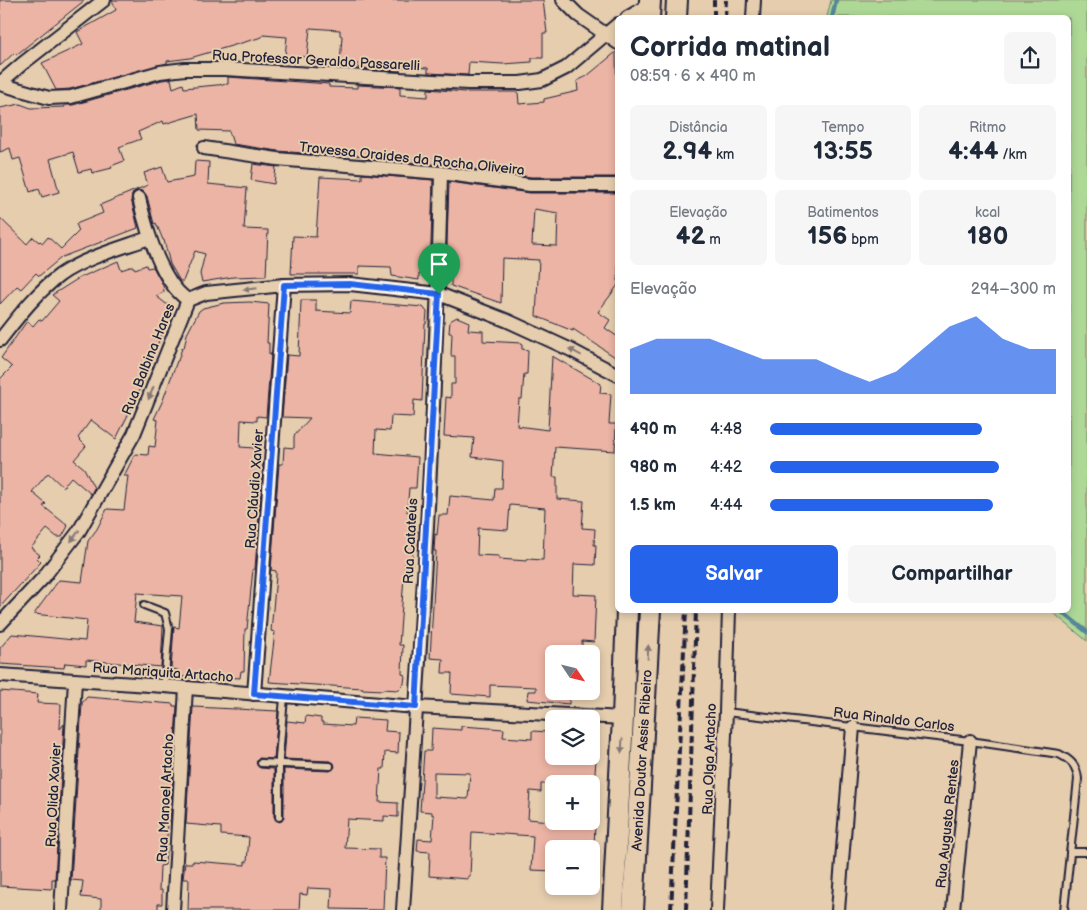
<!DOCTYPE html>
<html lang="pt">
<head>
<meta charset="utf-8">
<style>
	:root { --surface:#fff; --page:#f6f6f7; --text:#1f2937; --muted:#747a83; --accent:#2563eb }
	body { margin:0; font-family:"Balsamiq Sans",sans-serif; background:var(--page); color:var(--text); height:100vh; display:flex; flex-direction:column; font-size:19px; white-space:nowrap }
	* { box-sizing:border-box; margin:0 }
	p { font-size:16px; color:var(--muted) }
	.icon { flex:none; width:28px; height:28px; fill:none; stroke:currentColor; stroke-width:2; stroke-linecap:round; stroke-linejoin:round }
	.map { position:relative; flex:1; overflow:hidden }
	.details { position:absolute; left:615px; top:15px; width:456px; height:598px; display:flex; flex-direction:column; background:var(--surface); border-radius:8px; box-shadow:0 2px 8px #0003 }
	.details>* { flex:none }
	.needle { width:32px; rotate:125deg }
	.buttons { position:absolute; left:545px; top:645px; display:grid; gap:10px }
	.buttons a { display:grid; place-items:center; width:55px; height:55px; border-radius:8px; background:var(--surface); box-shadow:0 2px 8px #0003; font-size:25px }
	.pin { position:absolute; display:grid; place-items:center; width:42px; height:42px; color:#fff; margin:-51px -21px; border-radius:50% 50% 50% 0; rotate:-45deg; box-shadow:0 0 5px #0007 }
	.pin .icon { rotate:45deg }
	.round { display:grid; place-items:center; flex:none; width:52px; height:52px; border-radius:8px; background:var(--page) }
	.summary { display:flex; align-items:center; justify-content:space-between; height:85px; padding:0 15px }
	h1 { font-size:28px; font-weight:600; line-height:38px }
	.stats { display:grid; grid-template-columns:repeat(3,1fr); gap:8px; height:85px; padding:5px 15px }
	.stats div { display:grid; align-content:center; border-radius:8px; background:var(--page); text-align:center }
	.stats b { font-size:25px; font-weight:600 }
	.stats small { font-size:14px; font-weight:400 }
	.stats p { font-size:14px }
	.chart { height:140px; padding:10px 15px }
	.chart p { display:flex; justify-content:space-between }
	.chart svg { width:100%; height:90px; margin-top:5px; fill:var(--accent); opacity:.7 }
	.action { display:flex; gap:10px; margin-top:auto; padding:10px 15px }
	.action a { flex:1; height:58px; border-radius:8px; background:var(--accent); color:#fff; font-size:20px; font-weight:600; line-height:58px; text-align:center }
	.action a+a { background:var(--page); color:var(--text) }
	ul { padding:0 15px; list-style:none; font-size:16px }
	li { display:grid; grid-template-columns:80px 60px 1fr; align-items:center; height:38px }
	li i { height:12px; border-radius:6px; background:var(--accent) }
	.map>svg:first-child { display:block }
	.green { fill:#aed896; stroke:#687d68 }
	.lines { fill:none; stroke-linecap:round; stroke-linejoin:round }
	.stream { stroke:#568698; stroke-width:4.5 }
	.building { fill:#ecb4a4; stroke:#22223b; fill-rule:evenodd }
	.lane-casing { stroke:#22223b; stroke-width:10 }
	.street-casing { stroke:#22223b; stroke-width:16 }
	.primary-casing { stroke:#22223b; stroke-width:24 }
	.lane { stroke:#e5cdae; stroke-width:6 }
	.street { stroke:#e5cdae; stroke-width:12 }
	.primary { stroke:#e5cdae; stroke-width:20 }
	.rail { stroke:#22223b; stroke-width:4; stroke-dasharray:8 4; stroke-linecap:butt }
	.oneway { fill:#847874 }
	.route-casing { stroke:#fff; stroke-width:10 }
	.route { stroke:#2563eb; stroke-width:6 }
	.labels { text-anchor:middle; stroke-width:4; stroke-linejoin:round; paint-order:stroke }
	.street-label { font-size:14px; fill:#22223b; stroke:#e5cdae }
</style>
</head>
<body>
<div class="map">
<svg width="1087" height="910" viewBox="0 0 1087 910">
	<rect width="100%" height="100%" fill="#e5cdae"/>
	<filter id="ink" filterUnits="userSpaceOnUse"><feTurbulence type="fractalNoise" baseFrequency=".02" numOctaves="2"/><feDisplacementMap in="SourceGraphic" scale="10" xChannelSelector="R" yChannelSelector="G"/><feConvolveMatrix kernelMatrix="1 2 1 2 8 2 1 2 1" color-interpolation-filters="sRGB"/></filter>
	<g filter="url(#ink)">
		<polygon class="green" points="831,0 1087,0 1087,641 1050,610 1069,610 1069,18 827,17"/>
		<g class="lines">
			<g class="stream">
				<polyline points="832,18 836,0"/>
				<polyline points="1060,610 1087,632"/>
			</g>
		</g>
		<g class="building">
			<polygon points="0,0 85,0 16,55 14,53 0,66"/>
			<polygon points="112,0 543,0 547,33 543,33 543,58 532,58 532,62 503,64 469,62 468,75 428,73 428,68 413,67 401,67 400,71 358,68 358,64 340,64 342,36 340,35 340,30 310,28 307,57 285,56 287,37 263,35 262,37 190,58 167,61 167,63 70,89 56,90 42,63 83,44 77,32 116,10"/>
			<polygon points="616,52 618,177 531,177 442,165 363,158 363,156 354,155 354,152 328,150 328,155 278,151 233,144 229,131 199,130 198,114 164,124 163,121 138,132 141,139 119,147 124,161 111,166 112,168 92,173 91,169 79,172 73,152 50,159 59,192 42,197 39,189 30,192 20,158 13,160 10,148 0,152 0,108 20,104 31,108 65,107 64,105 73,105 162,80 171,79 173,88 183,84 184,88 228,84 228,77 329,84 329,87 357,88 357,85 400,87 400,95 428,97 428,89 465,92 518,92 519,104 544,102 544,99 578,91 577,81 587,76"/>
			<polygon points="195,161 209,162 208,184 247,188 244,229 268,230 266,276 233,277 202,282 200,274 205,254 195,251 183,281 180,281 170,264 164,240 163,240 156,223 154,224 147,196 144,192 138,190 133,193 131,199 138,228 62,257 39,276 36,273 21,289 17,286 0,304 0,218 27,244 33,237 39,242 40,241 43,243 48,237 61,249 79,231 76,224 103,213 100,205 148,185 144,173 162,167 167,182 194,177"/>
			<polygon points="253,164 276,167 274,184 251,180"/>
			<polygon points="362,174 433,180 430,274 419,274 419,280 392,276 391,267 359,266 359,274 291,274 293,236 316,237 320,177 362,179"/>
			<path d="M449,182L530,193H618V285L598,312L610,320L605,328L618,337V359L573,329V331L536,316L539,260L502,258L501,303L451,286V274H446ZM534,209L558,213L557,246L532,245Z"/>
			<polygon points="118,261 121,270 130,267 134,267 135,269 146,265 147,268 153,267 163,285 164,292 156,296 169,306 171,310 138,395 116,439 91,420 78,438 86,446 74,460 84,468 94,488 91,494 71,477 63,487 48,473 32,492 46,504 43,506 68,526 62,537 57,537 47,529 31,548 40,555 37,558 41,562 0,607 0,379 12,367 1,358 27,321 33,326 39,319 42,321 59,301 52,295 79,278"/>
			<polygon points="301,300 316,300 316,311 350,313 351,301 423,307 427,312 426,324 425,324 422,401 414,400 413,417 391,416 390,431 376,430 375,453 418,457 416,488 409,488 407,512 415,512 414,531 419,532 418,550 413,549 412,564 405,563 399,645 403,645 402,674 405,675 404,684 398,690 383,689 383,690 362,689 363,688 269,682 275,632 271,631 276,576 276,571 271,570 279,464 283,464 284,447 294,448 294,436 310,418 282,417 287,355 299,356"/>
			<polygon points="250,302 269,304 267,343 269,343 269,354 271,354 266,417 257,416 257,421 241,420 240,447 254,448 254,462 263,463 255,569 253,569 247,629 245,629 244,671 241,671 240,678 209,676 209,680 177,676 178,670 171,669 174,627 179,628 182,596 137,593 134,622 163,626 161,667 86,660 86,665 65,663 64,668 0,664 0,648 12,634 85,641 87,620 34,614 59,580 82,582 88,541 97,529 107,509 124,510 128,476 124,476 135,454 148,455 149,446 155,447 158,420 154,419 163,400 177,361 178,361 182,348 184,348 187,334 199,311 203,308 224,303"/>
			<path d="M457,317L469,322L468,330L483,331V341L522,343V349L528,350L527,374H524L522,399H519L517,426L548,430L552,356L601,384L600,393L611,394L609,424H616L615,451L555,447L553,477H557V499L584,501L582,528L595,529L594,545H596L595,565L574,564L573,594L596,595L594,642L582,641V654H554V691H570L569,704L527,700L528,691H536V687L490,685V697L451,694L452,673H442L443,659L430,658L436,551H434L435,534L437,535L439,515H448L450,496L494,500L495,488H502L503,461L472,457L474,438L444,436L446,397L451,398V384H455V356H451L452,333H449L450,321ZM510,505L545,508L543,560L528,559L527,561L499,559V556L477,555L478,528L508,530Z"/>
			<polygon points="0,691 38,694 37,703 61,704 60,729 64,724 55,879 52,879 52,889 0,886"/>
			<polygon points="87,697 173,704 173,706 177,706 170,823 168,823 165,865 160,866 159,890 162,890 162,904 158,904 158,910 101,910 101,899 81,897 83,881 71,880 82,703"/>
			<polygon points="193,707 278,711 274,759 259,758 256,763 260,768 274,769 274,817 279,822 282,821 284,817 284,769 330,771 335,767 334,763 330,761 284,759 287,721 305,723 306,716 321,718 321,722 323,722 323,724 353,726 354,718 386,720 385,731 399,732 398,753 385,752 384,769 381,769 379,802 398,803 398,817 384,816 384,821 347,819 345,848 379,849 379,858 385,858 383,910 331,909 332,889 308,888 307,895 300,894 299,910 188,910 189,879 183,879 185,863 193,863 193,861 245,865 245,861 247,862 249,837 221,835 221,827 186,824"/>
			<path d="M461,726L504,729L503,737L532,739V731L551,732L550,756H582V759L596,760L594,784H541V792L530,791L528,819L595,825L594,847L556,844L555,849H554V871L531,870L533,836L472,832L470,876H468V879L429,876L430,852L417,851L418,839L432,840L434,815H432V812L420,811L424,751H431L432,728L461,730ZM434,772L470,773L468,799L434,797Z"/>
		</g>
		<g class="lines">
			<defs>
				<g id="lane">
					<polyline points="144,605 165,613 169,629 164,686"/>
					<path d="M726,712L970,741L1059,754C1071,760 1077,766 1078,779L1064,910"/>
					<polyline points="261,763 330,766"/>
					<polyline points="279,817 279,758 284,697"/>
					<polyline points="1070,852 1087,852"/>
				</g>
				<g id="street">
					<polyline points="563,0 578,15 618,43"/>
					<polyline points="627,18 649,5"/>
					<polyline points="753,18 754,0"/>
					<polyline points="0,83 22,64 104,0"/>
					<polyline points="0,84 49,98 71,97 160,72 185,69 225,69 468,83 520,83 542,80 566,68 618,24"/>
					<polyline points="204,148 277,159 441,173 530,185 618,185"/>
					<path d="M139,198C146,228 161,283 188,300"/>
					<path d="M0,340C18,317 36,293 60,275C84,258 121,248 149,238"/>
					<polyline points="0,624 43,578 79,531 134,434 188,300 206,293 284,285 350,284 439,294 508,321 569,349 618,375"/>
					<polyline points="0,675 164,686 416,707 623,718"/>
					<polyline points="254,694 284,285"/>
					<polyline points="61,910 75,681"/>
					<polyline points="173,910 186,688"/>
					<path d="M403,910C419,665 436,419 441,173"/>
					<polyline points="717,910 726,712 729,610"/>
					<polyline points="838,910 853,727"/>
					<polyline points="953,910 970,741"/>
				</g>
				<g id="primary">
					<polyline points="649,18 650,0"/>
					<polyline points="676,18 677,0"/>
					<polyline points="613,910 623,718 627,610"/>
					<path id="s1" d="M633,910L650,610"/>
				</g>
			</defs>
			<use href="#lane" class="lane-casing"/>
			<use href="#street" class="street-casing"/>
			<use href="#primary" class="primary-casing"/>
			<use href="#lane" class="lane"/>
			<use href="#street" class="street"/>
			<use href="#primary" class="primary"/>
			<g class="rail">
				<polyline points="714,18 714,0"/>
				<polyline points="725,18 726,0"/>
				<polyline points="671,910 686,610"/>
				<polyline points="686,910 696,610"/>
			</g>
		</g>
		<defs><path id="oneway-solid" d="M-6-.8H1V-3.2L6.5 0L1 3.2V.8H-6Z" transform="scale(1.25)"/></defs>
		<g class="oneway">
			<use href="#oneway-solid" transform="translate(250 289) rotate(174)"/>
			<use href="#oneway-solid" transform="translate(575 352) rotate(-152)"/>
			<use href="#oneway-solid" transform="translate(151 393) rotate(112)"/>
			<use href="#oneway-solid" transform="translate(75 536) rotate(126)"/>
			<use href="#oneway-solid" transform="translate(648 652) rotate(-87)"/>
			<use href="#oneway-solid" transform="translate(622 746) rotate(93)"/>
		</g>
	</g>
	<g class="lines" filter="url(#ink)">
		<defs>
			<polygon id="route" points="350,284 439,294 416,707 254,694 284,285"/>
		</defs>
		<use href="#route" class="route-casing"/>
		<use href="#route" class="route"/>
	</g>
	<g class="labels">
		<g class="street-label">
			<text transform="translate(316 60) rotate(3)" y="5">Rua Professor Geraldo Passarelli</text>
			<text transform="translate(412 158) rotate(6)" y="5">Travessa Oraides da Rocha Oliveira</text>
			<text transform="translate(148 359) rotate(-68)" y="5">Rua Balbina Hares</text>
			<text transform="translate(254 489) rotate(-86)" y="5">Rua Cláudio Xavier</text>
			<text transform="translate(410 541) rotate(-87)" y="5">Rua Catateús</text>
			<text transform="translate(163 672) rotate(4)" y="5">Rua Mariquita Artacho</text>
			<text transform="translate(894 719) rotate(7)" y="5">Rua Rinaldo Carlos</text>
			<text transform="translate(709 759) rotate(-88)" y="5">Rua Olga Artacho</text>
			<text dy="5" stroke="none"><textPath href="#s1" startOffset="150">Avenida Doutor Assis Ribeiro</textPath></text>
			<text transform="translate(53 795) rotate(-87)" y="5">Rua Olida Xavier</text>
			<text transform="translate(165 798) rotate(-87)" y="5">Rua Manoel Artacho</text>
			<text transform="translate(947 824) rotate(-84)" y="5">Rua Augusto Rentes</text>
		</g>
	</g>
</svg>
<div class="buttons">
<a><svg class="needle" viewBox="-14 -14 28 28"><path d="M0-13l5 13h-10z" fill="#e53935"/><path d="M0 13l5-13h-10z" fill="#747a83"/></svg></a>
<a><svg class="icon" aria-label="layers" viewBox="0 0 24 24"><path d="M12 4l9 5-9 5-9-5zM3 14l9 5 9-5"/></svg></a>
<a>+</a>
<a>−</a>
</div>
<div class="pin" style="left:439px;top:294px;background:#1e9e55"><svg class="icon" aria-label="arrive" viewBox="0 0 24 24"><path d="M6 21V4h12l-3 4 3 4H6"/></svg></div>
<section class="details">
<div class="summary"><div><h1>Corrida matinal</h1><p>08:59 · 6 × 490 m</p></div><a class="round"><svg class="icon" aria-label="share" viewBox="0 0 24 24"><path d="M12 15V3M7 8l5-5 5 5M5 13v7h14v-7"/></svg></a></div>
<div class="stats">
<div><p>Distância</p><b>2.94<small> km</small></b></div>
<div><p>Tempo</p><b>13:55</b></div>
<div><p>Ritmo</p><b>4:44<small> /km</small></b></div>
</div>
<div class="stats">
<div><p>Elevação</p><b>42<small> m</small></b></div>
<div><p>Batimentos</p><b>156<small> bpm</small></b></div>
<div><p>kcal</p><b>180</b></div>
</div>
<div class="chart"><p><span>Elevação</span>294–300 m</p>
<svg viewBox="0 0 160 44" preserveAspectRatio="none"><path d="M0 44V22L10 17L20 17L30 17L40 22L50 27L60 27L70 27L80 33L90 38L100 33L110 22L120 11L130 6L140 17L150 22L160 22V44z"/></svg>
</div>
<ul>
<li><b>490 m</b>4:48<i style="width:74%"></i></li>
<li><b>980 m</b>4:42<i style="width:80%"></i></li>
<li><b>1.5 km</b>4:44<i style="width:78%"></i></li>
</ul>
<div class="action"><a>Salvar</a><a>Compartilhar</a></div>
</section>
</div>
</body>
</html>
